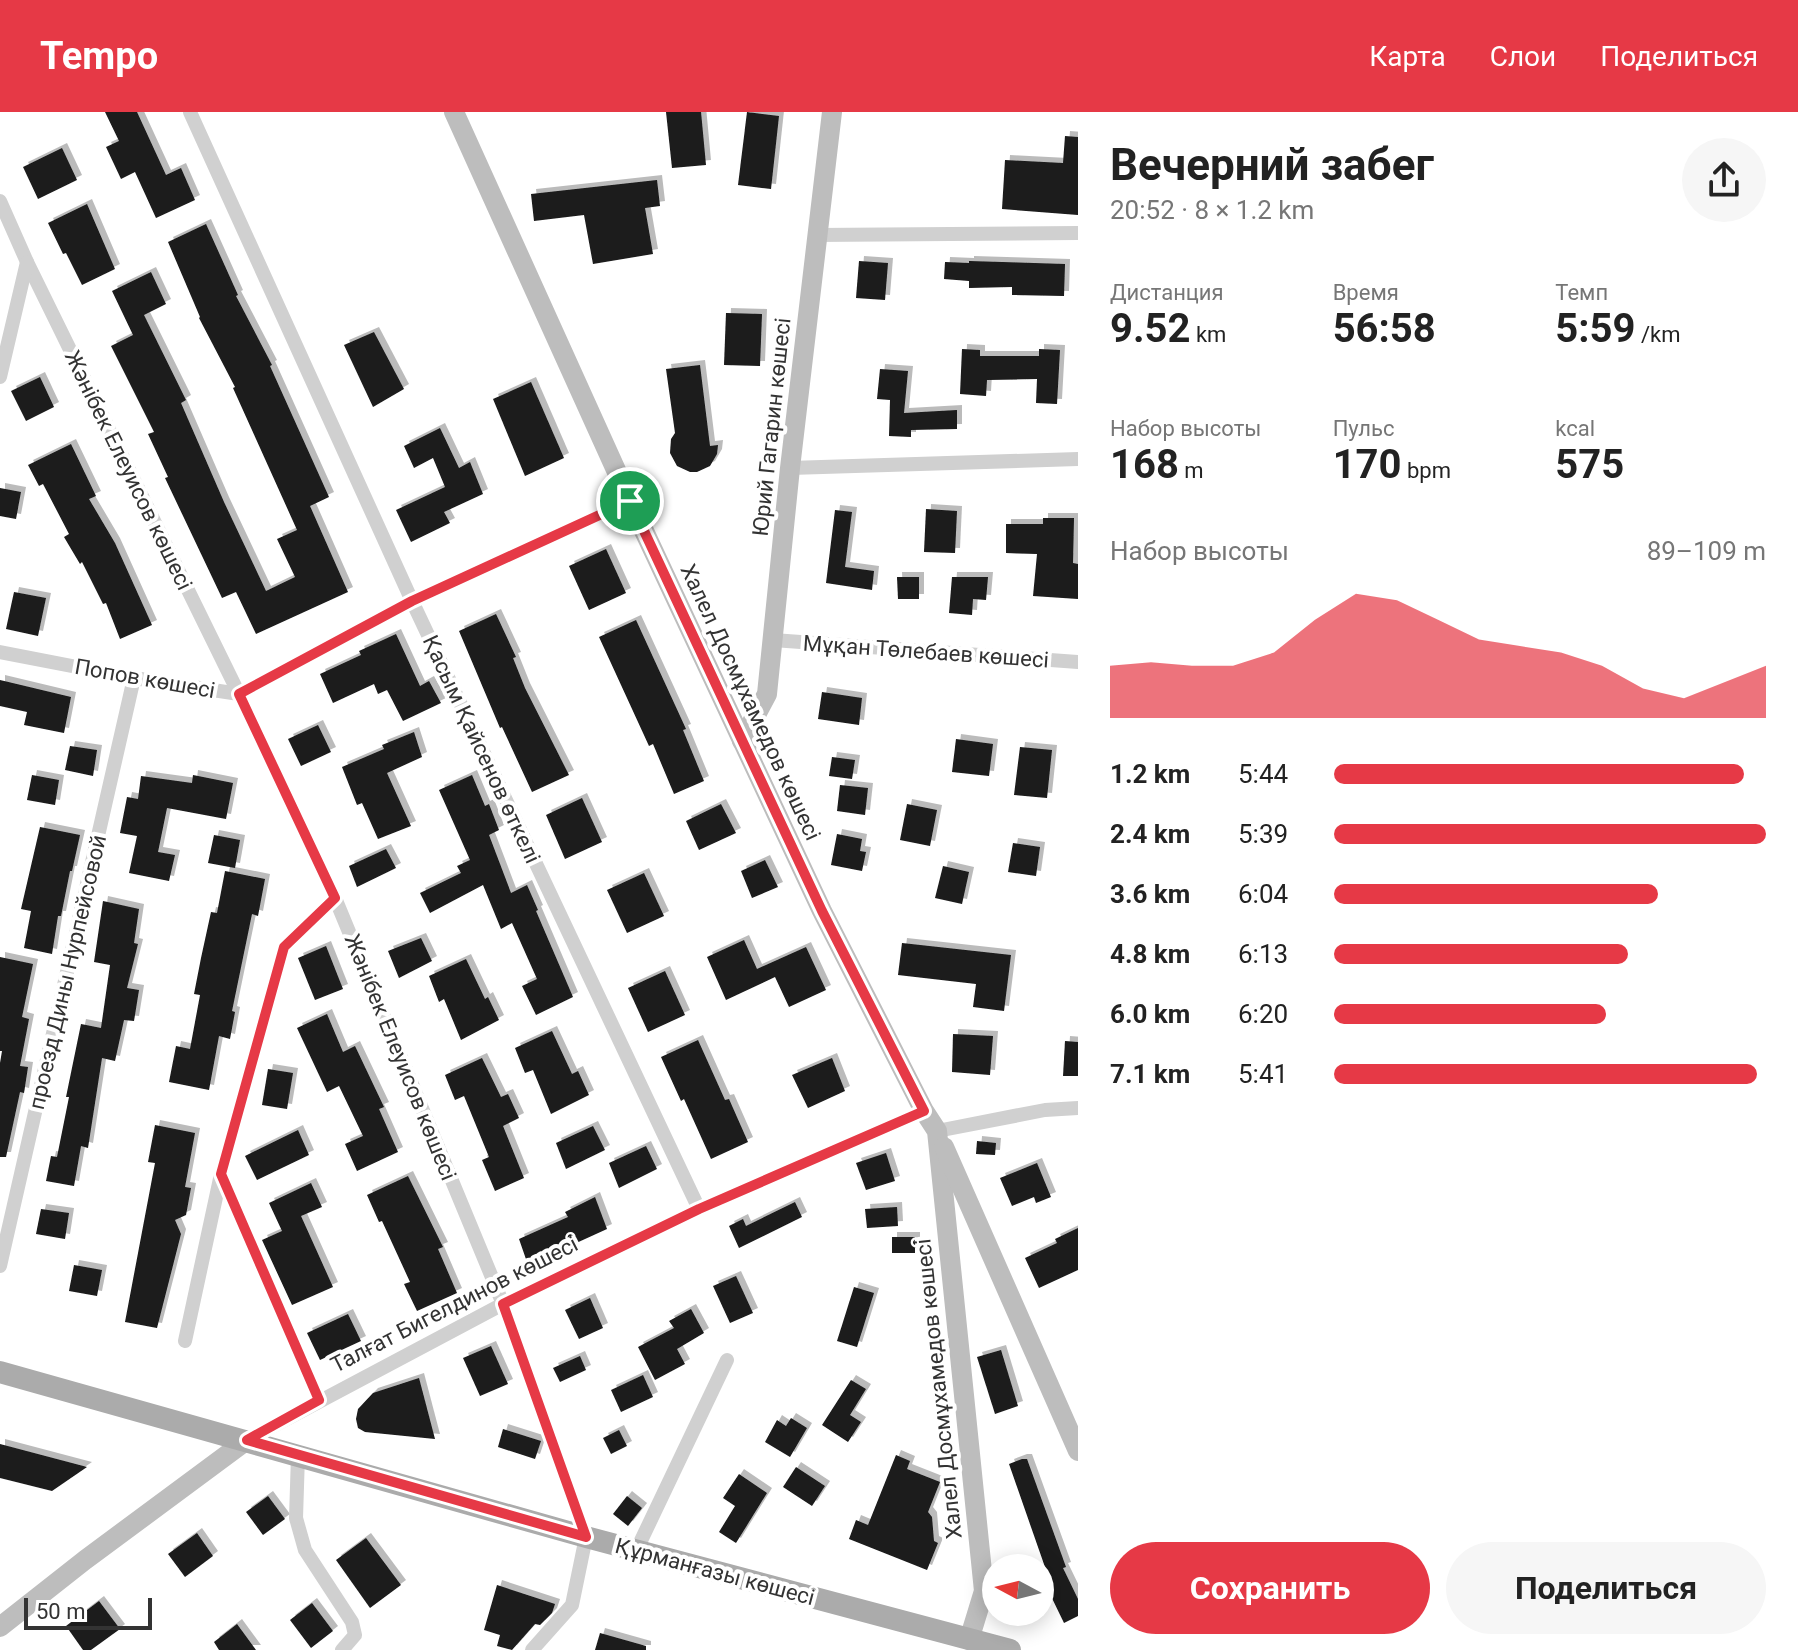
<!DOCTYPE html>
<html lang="ru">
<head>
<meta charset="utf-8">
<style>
	:root { --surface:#fff; --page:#f6f6f6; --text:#222; --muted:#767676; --accent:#e63946 }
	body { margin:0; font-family:Roboto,sans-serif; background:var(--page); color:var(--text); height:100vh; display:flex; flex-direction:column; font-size:30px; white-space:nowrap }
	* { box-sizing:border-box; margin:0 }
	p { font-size:26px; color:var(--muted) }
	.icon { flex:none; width:44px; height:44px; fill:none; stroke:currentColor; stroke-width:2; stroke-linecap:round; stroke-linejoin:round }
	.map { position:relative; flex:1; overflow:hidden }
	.details { display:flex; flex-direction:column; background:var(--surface); width:720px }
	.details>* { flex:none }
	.needle { width:52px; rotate:277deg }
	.tools { position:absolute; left:982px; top:1442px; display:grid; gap:16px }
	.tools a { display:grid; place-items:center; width:72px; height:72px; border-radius:50%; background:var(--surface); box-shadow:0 4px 20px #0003; font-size:40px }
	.scale { position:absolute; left:24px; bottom:20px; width:128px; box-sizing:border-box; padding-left:8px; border:4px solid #333; border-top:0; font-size:22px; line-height:28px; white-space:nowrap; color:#333; -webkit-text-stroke:6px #fff; paint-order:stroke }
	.pin { position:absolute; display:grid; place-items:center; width:68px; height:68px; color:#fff; margin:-34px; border:4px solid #fff; border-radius:50%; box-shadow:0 2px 8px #0007 }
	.round { display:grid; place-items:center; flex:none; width:84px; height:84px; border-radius:42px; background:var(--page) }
	.head { display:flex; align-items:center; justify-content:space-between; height:136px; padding:0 32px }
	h1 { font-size:44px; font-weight:700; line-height:60px }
	.metrics { display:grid; grid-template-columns:repeat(3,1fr); gap:12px; height:136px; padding:8px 32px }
	.metrics div { display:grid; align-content:center }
	.metrics b { font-size:40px; font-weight:700 }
	.metrics small { font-size:22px; font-weight:400 }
	.metrics p { font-size:22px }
	.chart { height:224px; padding:16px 32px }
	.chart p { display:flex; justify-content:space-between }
	.chart svg { width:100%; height:144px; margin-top:8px; fill:var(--accent); opacity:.7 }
	.cta { display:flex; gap:16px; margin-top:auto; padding:16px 32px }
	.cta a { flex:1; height:92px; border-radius:48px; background:var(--accent); color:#fff; font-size:32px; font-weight:700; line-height:92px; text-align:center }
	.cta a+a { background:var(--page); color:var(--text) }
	ul { padding:0 32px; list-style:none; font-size:26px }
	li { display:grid; grid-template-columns:128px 96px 1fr; align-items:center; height:60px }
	li i { height:20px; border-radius:10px; background:var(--accent) }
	header { display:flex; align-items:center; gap:48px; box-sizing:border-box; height:112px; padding:0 40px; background:var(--accent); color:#fff }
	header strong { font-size:38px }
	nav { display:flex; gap:44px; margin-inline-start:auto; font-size:28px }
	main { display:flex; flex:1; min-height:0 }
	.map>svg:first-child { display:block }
	.building { fill:#1a1a1a; filter:url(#shadow) }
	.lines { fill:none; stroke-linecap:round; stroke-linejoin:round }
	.street { stroke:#d0d0d0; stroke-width:14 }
	.secondary { stroke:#bdbdbd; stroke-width:20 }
	.primary { stroke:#ababab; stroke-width:22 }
	.route-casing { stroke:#fff; stroke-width:16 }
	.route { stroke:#e63946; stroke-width:10 }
	.labels { text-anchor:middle; stroke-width:8; stroke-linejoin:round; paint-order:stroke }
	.street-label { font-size:22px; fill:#333; stroke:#fff }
</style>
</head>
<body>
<header>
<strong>Tempo</strong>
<nav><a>Карта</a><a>Слои</a><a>Поделиться</a></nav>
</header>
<main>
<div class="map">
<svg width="1078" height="1538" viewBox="0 0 1078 1538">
	<defs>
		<filter id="shadow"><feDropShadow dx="5" dy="-5" stdDeviation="0" flood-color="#0004"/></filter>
	</defs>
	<rect width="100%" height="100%" fill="#fff"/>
	<g class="building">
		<polygon points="105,0 137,0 166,63 181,56 195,88 156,106 135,60 121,67 106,35 119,29"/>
		<polygon points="666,0 701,0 706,53 672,56"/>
		<polygon points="747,0 779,4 771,77 738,73"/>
		<polygon points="1065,24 1078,25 1078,103 1002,97 1005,48 1063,51"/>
		<polygon points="62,36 77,68 38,87 23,55"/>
		<polygon points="657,68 660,94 645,96 653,142 593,152 584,103 534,109 531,82"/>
		<polygon points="87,92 115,157 82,173 66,141 63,142 48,111"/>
		<polygon points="206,112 238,183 236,184 272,253 270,254 329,385 310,394 348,480 256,522 236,480 222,486 165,366 168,365 148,322 154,320 111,234 133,223 112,179 151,160 166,192 144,203 186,288 181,291 224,390 266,479 295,465 277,427 297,418 233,276 235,275 199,206 200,205 168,130"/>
		<polygon points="859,149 888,151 885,188 856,186"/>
		<polygon points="969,149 1065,152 1064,184 1012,183 1012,175 969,176 969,169 944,167 945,150 969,151"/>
		<polygon points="726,201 762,202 760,254 724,253"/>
		<polygon points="374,220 404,277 373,295 344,233"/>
		<polygon points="962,237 980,238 980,244 1039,244 1039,237 1060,238 1057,292 1036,291 1037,267 987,268 986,284 960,282"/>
		<polygon points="700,253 710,334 718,333 717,342 710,354 697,360 690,360 677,354 670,341 671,327 675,321 666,257"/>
		<polygon points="880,257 908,259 904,301 957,298 957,317 911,318 911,325 889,324 890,288 877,287"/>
		<polygon points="40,265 54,295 26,309 11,279"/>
		<polygon points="531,270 564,346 525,364 493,287"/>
		<polygon points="440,316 459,356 470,350 483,382 444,400 450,411 411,430 396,398 445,375 433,346 414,356 404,334"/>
		<polygon points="71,332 96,384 89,387 115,431 152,513 120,527 106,491 103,492 82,450 80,452 64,425 69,422 43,372 39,374 28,353"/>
		<polygon points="0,376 21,380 16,407 0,404"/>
		<polygon points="926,397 957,399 955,441 924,440"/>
		<polygon points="835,398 852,400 845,455 874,459 872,478 826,471"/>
		<polygon points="1043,406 1074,406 1073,451 1078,452 1078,487 1033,484 1037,442 1006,441 1006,412 1043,412"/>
		<polygon points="606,437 626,481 589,498 569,454"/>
		<polygon points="897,465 919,465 919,487 898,487"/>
		<polygon points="952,465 988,465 986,488 973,487 972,503 949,501"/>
		<polygon points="14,480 46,486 38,524 6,517"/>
		<polygon points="496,502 516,545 513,546 525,576 569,663 532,680 502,615 500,616 459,519"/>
		<polygon points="636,508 686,617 683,618 704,669 674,682 653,632 649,634 599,525"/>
		<polygon points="396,522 420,574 429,569 441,591 403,609 387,578 378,582 374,572 333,591 320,562 361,543 359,539"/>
		<polygon points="0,568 71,585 64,621 24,613 27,600 0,594"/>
		<polygon points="822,580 862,586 859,613 818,607"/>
		<polygon points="318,613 331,640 301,654 288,627"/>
		<polygon points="414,620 422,645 387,661 411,714 378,727 362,691 357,693 342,655 384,637 382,633"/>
		<polygon points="956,627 993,632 989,664 952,660"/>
		<polygon points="70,634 97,638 93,664 65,658"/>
		<polygon points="1020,635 1052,638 1047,686 1014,683"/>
		<polygon points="832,645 855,648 852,667 829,664"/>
		<polygon points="32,663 59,668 55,693 27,688"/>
		<polygon points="193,663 233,671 226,707 167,696 158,740 175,743 169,769 129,761 137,724 120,721 127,685 138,687 141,664 192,671"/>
		<polygon points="472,663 485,694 489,692 499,718 489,723 511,781 527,773 538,798 536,799 573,885 536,903 522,874 537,867 512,811 501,817 483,773 430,801 420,781 461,761 457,754 470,748 439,678"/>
		<polygon points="840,673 868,676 865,703 837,699"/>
		<polygon points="582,686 602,730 565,747 546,703"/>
		<polygon points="721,692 736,721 699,738 686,709"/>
		<polygon points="907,692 937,698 930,734 900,728"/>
		<polygon points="40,715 80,723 72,759 70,759 61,804 58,804 52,842 24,836 31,799 21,797"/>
		<polygon points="837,722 862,727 860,739 866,740 862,759 831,753"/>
		<polygon points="214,723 240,728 235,756 208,751"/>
		<polygon points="1013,731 1040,735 1036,764 1008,760"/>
		<polygon points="386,737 396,756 357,775 349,754"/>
		<polygon points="765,748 778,775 752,786 741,759"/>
		<polygon points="943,754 969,760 962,792 935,786"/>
		<polygon points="225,759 265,767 258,804 252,802 232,899 235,900 230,927 219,924 209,978 169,970 176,934 190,937 200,883 194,882 201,846 211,800 217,801"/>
		<polygon points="644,761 664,804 627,821 607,778"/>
		<polygon points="103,789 139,797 134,831 138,832 127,876 139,878 134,909 124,908 115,949 102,946 88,1036 81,1034 74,1074 46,1069 51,1044 57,1045 69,985 66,985 81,912 101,916 110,853 94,850"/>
		<polygon points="421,826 432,849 399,866 388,839"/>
		<polygon points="744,828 757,857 806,835 826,878 789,895 775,865 726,888 707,845"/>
		<polygon points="902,831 1011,843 1004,899 973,895 976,872 898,863"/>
		<polygon points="326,834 343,877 315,888 298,846"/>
		<polygon points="0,845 33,852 22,905 29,907 20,954 28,955 24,981 20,980 6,1045 0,1045 0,951 2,939 0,939"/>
		<polygon points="466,847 485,887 488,885 499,908 461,928 444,887 439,890 429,864"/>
		<polygon points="665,859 685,903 648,920 628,876"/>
		<polygon points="327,902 343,940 355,934 384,995 379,997 398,1040 357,1059 345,1032 363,1024 339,974 327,980 297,916"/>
		<polygon points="552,919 572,962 578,959 589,983 551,1002 533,958 525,961 515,936"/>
		<polygon points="953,922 993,924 990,963 952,960"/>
		<polygon points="698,928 725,988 729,987 748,1030 711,1047 684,987 681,989 661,945"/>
		<polygon points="1065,929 1078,930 1078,964 1063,964"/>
		<polygon points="482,946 501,985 508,982 519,1006 503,1014 524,1066 495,1079 482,1048 489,1045 464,984 455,988 445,963"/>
		<polygon points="832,946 845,979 808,996 792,963"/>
		<polygon points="268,957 293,961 287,997 262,993"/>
		<polygon points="155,1013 195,1021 185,1075 191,1076 186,1103 175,1108 181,1122 157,1216 125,1210 155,1051 148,1050"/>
		<polygon points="593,1014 605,1038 566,1057 556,1031"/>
		<polygon points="298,1018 309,1043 257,1068 245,1044"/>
		<polygon points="977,1029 996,1031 995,1043 976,1042"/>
		<polygon points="646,1034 657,1057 619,1076 609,1051"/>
		<polygon points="886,1041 895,1069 866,1078 856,1051"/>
		<polygon points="1037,1051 1051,1085 1036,1091 1034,1085 1012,1094 1000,1066"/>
		<polygon points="408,1064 443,1135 438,1137 457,1181 417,1199 404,1172 410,1170 382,1109 379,1110 367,1083"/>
		<polygon points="311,1071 322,1095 301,1104 333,1175 292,1193 262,1128 282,1119 269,1091"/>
		<polygon points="595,1085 607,1117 528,1153 519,1127 568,1105 565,1100"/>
		<polygon points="795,1090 802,1105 739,1136 729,1114 743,1107 746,1114"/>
		<polygon points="897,1095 898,1114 867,1116 865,1097"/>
		<polygon points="41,1097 69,1101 65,1127 36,1122"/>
		<polygon points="1078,1116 1078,1158 1039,1176 1025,1146 1057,1131 1055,1127"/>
		<rect x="892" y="1125" width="23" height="16"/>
		<polygon points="74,1153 102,1158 97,1184 69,1179"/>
		<polygon points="736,1164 753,1201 730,1211 713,1174"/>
		<polygon points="854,1175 874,1181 857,1235 837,1229"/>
		<polygon points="590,1186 603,1216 579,1227 565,1198"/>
		<polygon points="691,1197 704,1221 677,1237 685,1252 655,1268 638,1235 674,1216 669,1209"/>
		<polygon points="348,1202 361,1229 320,1248 307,1221"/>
		<polygon points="491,1234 508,1272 480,1284 463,1246"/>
		<polygon points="1001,1238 1018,1294 995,1302 977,1245"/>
		<polygon points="580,1244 586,1258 560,1270 553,1256"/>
		<polygon points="643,1263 653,1285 621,1300 611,1278"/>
		<polygon points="419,1266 435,1327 365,1320 358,1316 356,1307 358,1297 373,1281"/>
		<polygon points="851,1268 866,1277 850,1303 861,1310 848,1330 822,1313"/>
		<polygon points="791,1306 807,1316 790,1345 765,1330 777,1308 786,1314"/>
		<polygon points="503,1317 541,1329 535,1347 498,1335"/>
		<polygon points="619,1318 627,1334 611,1342 603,1326"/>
		<polygon points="0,1332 87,1355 52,1379 0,1366"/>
		<polygon points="896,1343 910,1349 907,1357 940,1370 928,1400 932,1405 934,1429 938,1431 927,1458 849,1427 856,1408 868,1413"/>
		<polygon points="1022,1347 1027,1347 1066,1455 1063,1456 1078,1487 1078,1504 1064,1511 1049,1480 1053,1478 1009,1352"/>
		<polygon points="796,1355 825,1374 812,1394 783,1375"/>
		<polygon points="739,1362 767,1381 736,1431 719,1420 735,1394 723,1386"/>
		<polygon points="268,1384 285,1407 263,1423 246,1400"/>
		<polygon points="627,1384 642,1396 628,1414 613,1402"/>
		<polygon points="197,1421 213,1444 185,1465 168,1442"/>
		<polygon points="366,1426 401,1473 370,1496 336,1448"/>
		<polygon points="497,1473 555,1492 552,1501 540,1513 535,1512 512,1538 497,1534 500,1523 484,1518"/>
		<polygon points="99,1489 120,1517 91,1538 83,1538 66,1514"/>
		<polygon points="312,1491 333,1519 311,1536 290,1508"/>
		<polygon points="237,1512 256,1538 219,1538 214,1530"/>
		<polygon points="600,1521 646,1534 646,1538 595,1538"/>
	</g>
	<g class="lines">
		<g class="street">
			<polyline points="190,0 412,489 699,1097"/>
			<polyline points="0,89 27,150 239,582 335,786 503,1192 586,1425 572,1493 532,1538"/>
			<polyline points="816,123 1078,121"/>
			<polyline points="0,265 27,150"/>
			<polyline points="790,356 1078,347"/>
			<polyline points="773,528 1078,550"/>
			<polyline points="0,540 134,566 239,582 412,489 630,389"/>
			<polyline points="937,1019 1045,998 1078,996"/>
			<polyline points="221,1062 319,1288"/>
			<polyline points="0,1154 134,566"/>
			<polyline points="185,1229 221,1062 284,835 335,786"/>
			<polyline points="247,1328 503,1192 699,1097 924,999"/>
			<polyline points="298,1343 296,1406 305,1438 352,1510 355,1523 342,1538"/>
			<polyline points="637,1437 727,1248"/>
		</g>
		<g class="secondary">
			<polyline points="454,0 630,389 822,799 924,999 937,1019 984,1479 969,1528"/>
			<polyline points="742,629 767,582 790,356 832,0"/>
			<polyline points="944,1035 1078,1339"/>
			<polyline points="0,1515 85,1448 247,1328"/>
		</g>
		<polyline class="primary" points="0,1260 586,1425 1010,1538"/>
	</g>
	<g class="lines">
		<defs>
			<polygon id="route" points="630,389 822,799 924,999 699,1097 503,1192 586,1425 247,1328 319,1288 221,1062 284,835 335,786 239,582 412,489"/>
		</defs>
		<use href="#route" class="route-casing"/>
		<use href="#route" class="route"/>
	</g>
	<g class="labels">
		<g class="street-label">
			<text transform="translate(771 315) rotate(-84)" y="8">Юрий Гагарин көшесі</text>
			<text transform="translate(129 358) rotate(64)" y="8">Жәнібек Елеуисов көшесі</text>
			<text transform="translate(926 539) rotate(4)" y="8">Мұқан Төлебаев көшесі</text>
			<text transform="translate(145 566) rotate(10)" y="8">Попов көшесі</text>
			<text transform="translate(751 590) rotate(65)" y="8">Халел Досмұхамедов көшесі</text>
			<text transform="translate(482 637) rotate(65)" y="8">Қасым Қайсенов өткелі</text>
			<text transform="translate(67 860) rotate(-77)" y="8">проезд Дины Нурпейсовой</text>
			<text transform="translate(401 945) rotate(68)" y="8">Жәнібек Елеуисов көшесі</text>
			<text transform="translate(454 1192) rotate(-27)" y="8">Талғат Бигелдинов көшесі</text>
			<text transform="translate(938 1277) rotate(-96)" y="8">Халел Досмұхамедов көшесі</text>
			<text transform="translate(715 1459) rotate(15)" y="8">Құрманғазы көшесі</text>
		</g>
	</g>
</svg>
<div class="tools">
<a><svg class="needle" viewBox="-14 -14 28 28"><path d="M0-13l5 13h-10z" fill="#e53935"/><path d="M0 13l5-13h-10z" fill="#767676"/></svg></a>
</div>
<div class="scale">50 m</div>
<div class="pin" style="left:630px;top:389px;background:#1e9e55"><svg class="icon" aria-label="arrive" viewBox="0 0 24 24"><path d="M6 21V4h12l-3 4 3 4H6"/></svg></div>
</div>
<section class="details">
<div class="head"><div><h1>Вечерний забег</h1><p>20:52 · 8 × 1.2 km</p></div><a class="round"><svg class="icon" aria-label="share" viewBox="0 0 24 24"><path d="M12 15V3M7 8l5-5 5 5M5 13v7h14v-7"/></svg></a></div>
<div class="metrics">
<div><p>Дистанция</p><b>9.52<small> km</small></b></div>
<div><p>Время</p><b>56:58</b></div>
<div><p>Темп</p><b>5:59<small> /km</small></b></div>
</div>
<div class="metrics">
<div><p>Набор высоты</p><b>168<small> m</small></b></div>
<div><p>Пульс</p><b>170<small> bpm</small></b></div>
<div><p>kcal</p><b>575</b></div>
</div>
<div class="chart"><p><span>Набор высоты</span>89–109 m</p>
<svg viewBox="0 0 160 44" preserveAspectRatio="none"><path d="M0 44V28L10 27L20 28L30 28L40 24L50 14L60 6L70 8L80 14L90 20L100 22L110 24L120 28L130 35L140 38L150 33L160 28V44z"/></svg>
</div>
<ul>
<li><b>1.2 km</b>5:44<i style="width:95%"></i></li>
<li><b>2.4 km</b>5:39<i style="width:100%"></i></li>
<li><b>3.6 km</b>6:04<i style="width:75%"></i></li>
<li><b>4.8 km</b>6:13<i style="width:68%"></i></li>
<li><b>6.0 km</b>6:20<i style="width:63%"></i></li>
<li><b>7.1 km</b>5:41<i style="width:98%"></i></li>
</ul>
<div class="cta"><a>Сохранить</a><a>Поделиться</a></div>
</section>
</main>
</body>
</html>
